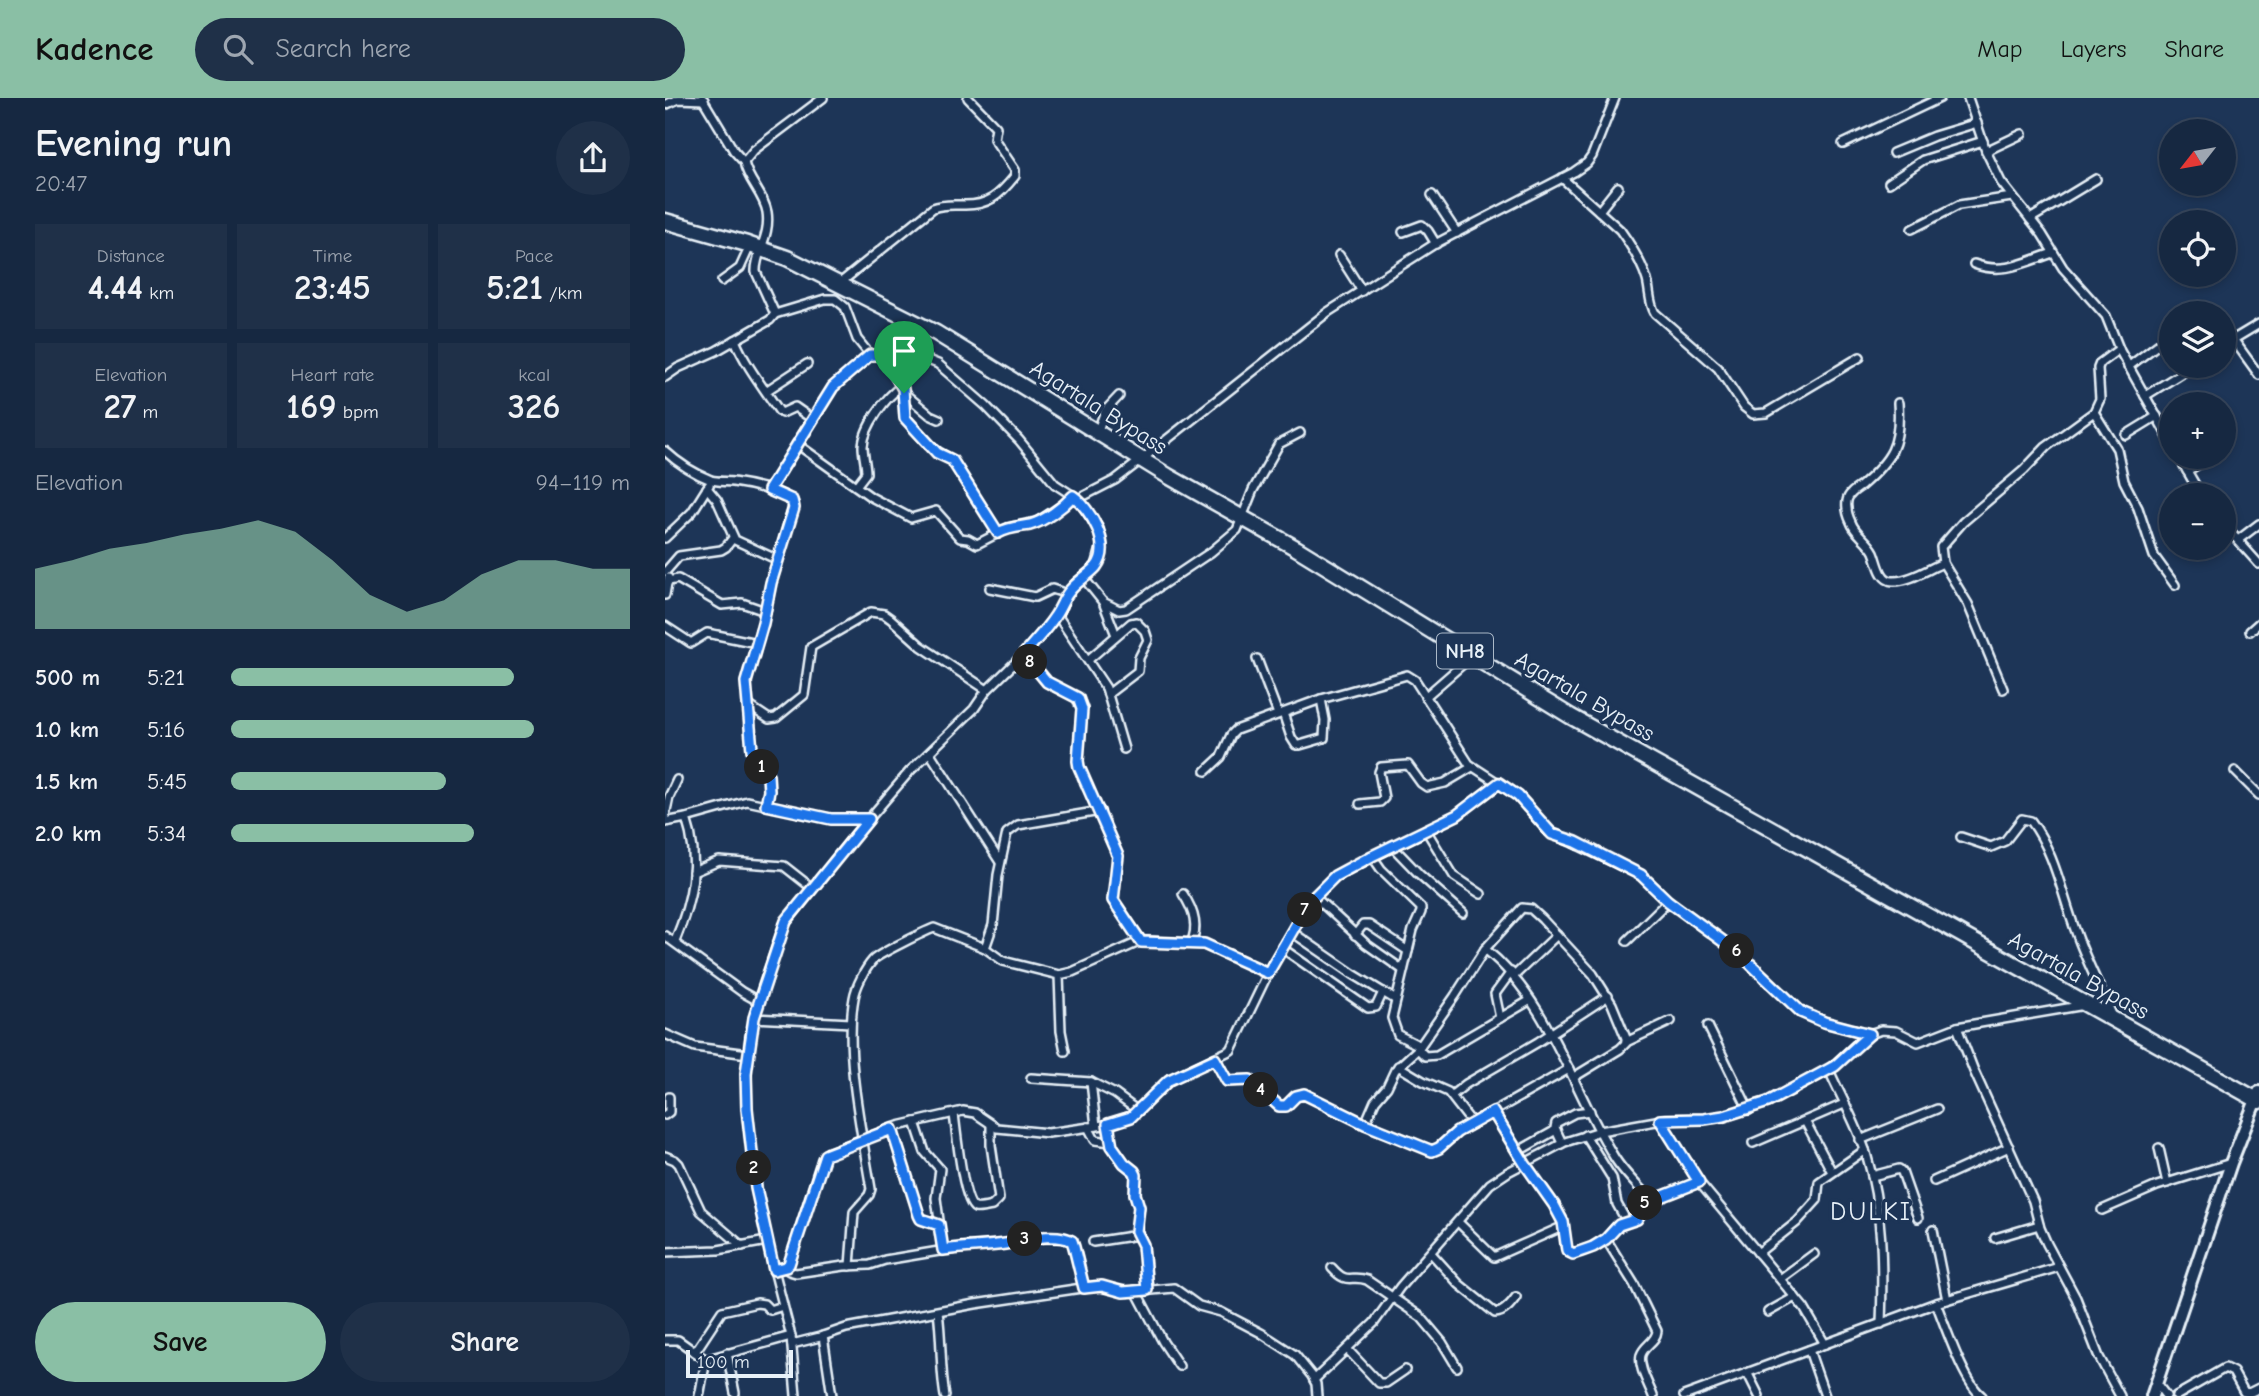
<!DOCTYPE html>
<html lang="en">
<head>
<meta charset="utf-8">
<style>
	:root { --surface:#162841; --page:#1f3048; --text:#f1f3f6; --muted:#9ea6b1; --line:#35445a; --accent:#8abfa5 }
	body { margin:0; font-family:"Comic Neue",sans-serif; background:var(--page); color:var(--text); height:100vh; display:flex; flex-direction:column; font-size:26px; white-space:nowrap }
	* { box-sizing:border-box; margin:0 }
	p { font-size:23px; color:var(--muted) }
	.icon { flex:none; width:38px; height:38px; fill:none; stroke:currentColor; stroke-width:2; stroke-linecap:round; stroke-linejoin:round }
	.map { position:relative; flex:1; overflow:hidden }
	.sheet { display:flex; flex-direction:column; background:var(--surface); width:665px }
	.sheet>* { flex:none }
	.needle { width:46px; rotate:239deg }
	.buttons { position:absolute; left:1494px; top:21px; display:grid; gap:14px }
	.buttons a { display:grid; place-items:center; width:77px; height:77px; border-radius:50%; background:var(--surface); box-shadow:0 4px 10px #0003,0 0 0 2px var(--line); font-size:35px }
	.scale { position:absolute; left:21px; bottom:18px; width:107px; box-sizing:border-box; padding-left:7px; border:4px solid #e8f1f8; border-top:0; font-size:19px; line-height:24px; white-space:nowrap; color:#e8f1f8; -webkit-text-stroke:5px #1d3557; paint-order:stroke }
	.pin { position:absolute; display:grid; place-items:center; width:60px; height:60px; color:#fff; margin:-72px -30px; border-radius:50% 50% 50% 0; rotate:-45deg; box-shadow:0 0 7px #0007 }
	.pin .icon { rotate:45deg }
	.km { position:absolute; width:35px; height:35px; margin:-18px; border-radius:50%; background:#222; color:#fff; font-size:19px; line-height:35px; text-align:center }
	.round { display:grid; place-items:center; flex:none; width:74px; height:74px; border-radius:37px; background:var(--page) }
	.headline { display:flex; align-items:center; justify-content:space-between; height:119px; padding:0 35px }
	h1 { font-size:38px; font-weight:600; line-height:52px }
	.stats { display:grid; grid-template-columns:repeat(3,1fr); gap:10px; height:119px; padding:7px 35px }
	.stats div { display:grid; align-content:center; border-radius:0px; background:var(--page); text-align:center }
	.stats b { font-size:35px; font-weight:600 }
	.stats small { font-size:19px; font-weight:400 }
	.stats p { font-size:19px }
	.chart { height:196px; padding:14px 35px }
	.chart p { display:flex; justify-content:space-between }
	.chart svg { width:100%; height:126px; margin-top:7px; fill:var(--accent); opacity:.7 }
	.action { display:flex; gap:14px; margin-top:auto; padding:14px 35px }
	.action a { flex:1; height:80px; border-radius:42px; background:var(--accent); color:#111; font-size:28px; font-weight:600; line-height:80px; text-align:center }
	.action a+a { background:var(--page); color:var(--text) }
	ul { padding:0 35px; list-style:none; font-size:23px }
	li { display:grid; grid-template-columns:112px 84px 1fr; align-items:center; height:52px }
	li i { height:18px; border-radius:9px; background:var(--accent) }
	header { display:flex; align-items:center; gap:42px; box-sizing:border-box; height:98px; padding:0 35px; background:var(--accent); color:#111 }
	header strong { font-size:33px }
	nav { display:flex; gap:38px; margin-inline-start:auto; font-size:24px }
	.search { width:490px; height:63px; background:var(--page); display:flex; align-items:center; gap:18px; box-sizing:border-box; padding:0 24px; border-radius:38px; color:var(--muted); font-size:26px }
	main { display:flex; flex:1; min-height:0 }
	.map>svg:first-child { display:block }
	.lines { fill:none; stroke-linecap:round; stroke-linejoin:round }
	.street-casing { stroke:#e8f1f8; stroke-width:12 }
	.secondary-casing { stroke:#e8f1f8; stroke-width:16 }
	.highway-casing { stroke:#e8f1f8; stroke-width:19 }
	.street { stroke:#1d3557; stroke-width:7 }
	.secondary { stroke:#1d3557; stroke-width:10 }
	.highway { stroke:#1d3557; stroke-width:14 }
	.route-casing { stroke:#fff; stroke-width:14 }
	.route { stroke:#1a73e8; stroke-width:9 }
	.labels { text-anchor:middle; stroke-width:7; stroke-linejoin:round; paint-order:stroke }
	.shield { fill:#1d3557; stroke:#abb9c8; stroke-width:2 }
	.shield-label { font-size:21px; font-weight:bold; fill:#e8f1f8 }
	.street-label { font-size:23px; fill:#e8f1f8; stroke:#1d3557 }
	.quarter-label { font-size:26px; letter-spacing:2px; fill:#e8f1f8; stroke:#1d3557 }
</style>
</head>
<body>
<header>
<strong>Kadence</strong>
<div class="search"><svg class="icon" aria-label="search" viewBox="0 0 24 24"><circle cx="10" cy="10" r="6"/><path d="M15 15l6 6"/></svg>Search here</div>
<nav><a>Map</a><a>Layers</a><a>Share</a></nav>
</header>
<main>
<section class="sheet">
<div class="headline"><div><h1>Evening run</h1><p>20:47</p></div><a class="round"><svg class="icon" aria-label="share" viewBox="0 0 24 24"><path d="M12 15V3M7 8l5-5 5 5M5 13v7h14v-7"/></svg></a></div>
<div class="stats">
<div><p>Distance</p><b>4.44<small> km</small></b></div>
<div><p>Time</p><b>23:45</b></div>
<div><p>Pace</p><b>5:21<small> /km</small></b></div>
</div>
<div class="stats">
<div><p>Elevation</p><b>27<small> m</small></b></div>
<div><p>Heart rate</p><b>169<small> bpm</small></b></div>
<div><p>kcal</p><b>326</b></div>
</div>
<div class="chart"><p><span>Elevation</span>94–119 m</p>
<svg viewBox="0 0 160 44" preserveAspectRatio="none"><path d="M0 44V23L10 20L20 16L30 14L40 11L50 9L60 6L70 10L80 20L90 32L100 38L110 34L120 25L130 20L140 20L150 23L160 23V44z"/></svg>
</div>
<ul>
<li><b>500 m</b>5:21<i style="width:71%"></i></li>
<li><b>1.0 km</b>5:16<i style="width:76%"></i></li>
<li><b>1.5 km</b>5:45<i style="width:54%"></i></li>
<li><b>2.0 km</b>5:34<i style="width:61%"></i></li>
</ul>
<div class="action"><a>Save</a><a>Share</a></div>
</section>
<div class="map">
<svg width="1594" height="1298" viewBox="0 0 1594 1298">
	<rect width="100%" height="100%" fill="#1d3557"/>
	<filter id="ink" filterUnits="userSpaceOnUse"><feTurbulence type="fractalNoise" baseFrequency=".0143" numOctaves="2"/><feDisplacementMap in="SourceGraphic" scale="14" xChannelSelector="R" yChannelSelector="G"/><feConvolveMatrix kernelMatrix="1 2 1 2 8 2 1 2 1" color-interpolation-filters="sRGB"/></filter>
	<g filter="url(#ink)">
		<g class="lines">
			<defs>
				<g id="street">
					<polyline points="37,0 69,53 79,64"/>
					<polyline points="1303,0 1321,53 1336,84 1377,136 1398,170 1441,218 1455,253 1507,346"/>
					<polyline points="0,7 13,1 39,2"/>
					<polyline points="1178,46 1275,0"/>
					<polyline points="1321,53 1357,36"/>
					<polyline points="1228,55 1269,38 1312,25"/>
					<path d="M897,80L955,132C965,146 977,165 982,182C985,193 984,205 990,215L1053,270L1079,309L1088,316L1101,315L1195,259"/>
					<polyline points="1224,85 1258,62 1318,43"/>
					<polyline points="767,97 792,135"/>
					<polyline points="934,113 953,89"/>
					<polyline points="1365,121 1431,81"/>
					<polyline points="1247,131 1294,107 1347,99"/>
					<polyline points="738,134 757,127 763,133 771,146"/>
					<polyline points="674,157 697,193"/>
					<path d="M1309,166C1339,177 1360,164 1388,155"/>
					<polyline points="57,183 75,170 85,148"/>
					<path d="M175,185L268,110C277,106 287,107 297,107C323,108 334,98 350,78V72L329,41L331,29L303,0"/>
					<polyline points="110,216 160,201 170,201 180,209 192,241 205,257 250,257 273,266 321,308 354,342 390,386 413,401 434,431 437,446 431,468 411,485 400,500 392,517 359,556 322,592 309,611 245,673 185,743 119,827 93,903 85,939 81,981 82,1017 91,1090 104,1152 126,1238 131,1298"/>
					<polyline points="1568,241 1594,277"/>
					<path d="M70,242C81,268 98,289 114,313L117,315L130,309L147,321"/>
					<polyline points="1559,247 1594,226"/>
					<polyline points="219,257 238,291 240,320 269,351 287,362 333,435"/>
					<polyline points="1463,269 1507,236"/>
					<path d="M0,279L13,270L51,253L105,222L110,216L91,174C90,155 106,138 102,114C99,96 82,82 79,64L89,52L158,0"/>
					<polyline points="101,293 142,266"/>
					<polyline points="239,295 265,317 274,321"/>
					<polyline points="1480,298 1528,268"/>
					<path d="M1233,305C1236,347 1227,361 1196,388C1190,392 1183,396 1182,403C1181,410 1183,418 1186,424C1190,436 1203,442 1209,454C1213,463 1215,483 1228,483C1243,484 1263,471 1278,465"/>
					<polyline points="1429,314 1452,351 1459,383 1473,410 1489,458 1510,487"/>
					<polyline points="432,335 440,313 454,298"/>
					<polyline points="1461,337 1492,318"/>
					<polyline points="132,346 206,399 246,420 271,413 295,440 303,441 312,446 343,430 372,424 401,405 408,398"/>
					<path d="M0,353C14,366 28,375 46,382C53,384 61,383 68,384C83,386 120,393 129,406L106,485L98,525L81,584L87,652L103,677L104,693L101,707"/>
					<polyline points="1514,359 1536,397"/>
					<polyline points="1522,373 1545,359"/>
					<path d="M191,388L201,375C201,366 198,357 198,348C199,329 221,298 237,288"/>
					<polyline points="42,390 52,402 70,442 113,462"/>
					<polyline points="104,392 168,289 205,257"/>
					<polyline points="413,401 450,382 476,362 663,214 768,147 909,74 922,65 927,58 950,0"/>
					<polyline points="1559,427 1594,466"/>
					<polyline points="0,440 27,414 44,387"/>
					<polyline points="1573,442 1594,426"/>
					<polyline points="1,473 14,458 56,452 61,449 68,440"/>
					<polyline points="418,479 438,504 451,537"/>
					<polyline points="4,483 13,481 57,507 77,505 100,513"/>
					<polyline points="325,490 370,499 387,491 402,496"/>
					<polyline points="0,497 3,480"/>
					<polyline points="438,504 454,512 461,511 546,454 572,432 588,392 614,346 635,335"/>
					<polyline points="392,517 441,590 459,651"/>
					<polyline points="0,528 26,545 42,535 92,545"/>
					<polyline points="1585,533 1594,525"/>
					<polyline points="359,556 382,584 413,600 417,611 413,663 414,669 453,758 448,802 476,843"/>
					<polyline points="592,561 613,616"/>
					<polyline points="423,562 466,525 471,524 480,533 483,542 474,560 473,573 443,596"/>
					<polyline points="1338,591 1303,506 1278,465 1276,449 1298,424 1359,372 1381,349 1429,314 1435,301 1433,270 1435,265 1454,251"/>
					<polyline points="760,599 807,558"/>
					<polyline points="83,607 104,621 111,620 139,597 146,549 206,514 219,516 226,521 256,548 322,592"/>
					<polyline points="618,615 626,639 631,647 635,647 659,640 660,622 656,601"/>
					<polyline points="265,655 335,764"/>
					<polyline points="541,673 556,659 566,637 571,632 656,601 742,577 750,582 804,666 853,698 883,733 976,777 1003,803 1074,855 1136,914 1159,924 1205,936"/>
					<polyline points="1570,673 1594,697"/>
					<polyline points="695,706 715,704 719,700 714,674 716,669 743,667 756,685 762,689 780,685 807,669"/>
					<polyline points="0,718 4,699 12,682"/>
					<polyline points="0,724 21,720 82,703 166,721 204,721"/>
					<polyline points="761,732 789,778 816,796"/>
					<path d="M1296,739L1326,749L1340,743L1357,721L1366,723C1390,755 1397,797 1411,834C1421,863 1436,891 1448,919"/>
					<polyline points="727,748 754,776 798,815"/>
					<polyline points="707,758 716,771 756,810 756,814 748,832 727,920 733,937 755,948"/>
					<polyline points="28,774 54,763 119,768 147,790"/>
					<path d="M518,796C528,811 534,829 526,845"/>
					<polyline points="649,798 701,846 738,872"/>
					<polyline points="627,834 688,876 731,902"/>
					<polyline points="690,837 698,827 704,827 743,853"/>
					<polyline points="0,838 77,894 93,903"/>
					<path d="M10,843C27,802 36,764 21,720"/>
					<polyline points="962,843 1003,803"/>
					<polyline points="320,850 328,827 333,777 342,735 353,727 435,713"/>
					<polyline points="617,850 703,910 711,909 718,894"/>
					<path d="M820,851C883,901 908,992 949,1059C958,1074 972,1087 984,1100L991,1101L1034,1084"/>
					<polyline points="394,877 396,933 400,953"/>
					<polyline points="849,878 892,837"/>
					<polyline points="89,920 186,925"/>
					<polyline points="835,920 830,896 846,874"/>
					<polyline points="1043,928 1084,1012"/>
					<polyline points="1292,929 1309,973 1368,1103 1375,1130 1382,1146 1411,1200 1434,1259 1455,1298"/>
					<polyline points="0,936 30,949 83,956"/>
					<polyline points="961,944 1006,923"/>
					<polyline points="753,951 760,958 772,957 864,903"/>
					<polyline points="550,961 562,983 585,982 614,1008 621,1008 631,998 639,996 700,1026 767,1053 774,1050 792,1034 904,971"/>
					<polyline points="733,968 758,983 783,994 807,1025"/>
					<path d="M1164,972C1176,999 1192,1027 1201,1055C1218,1111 1218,1168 1216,1226"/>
					<polyline points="366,980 426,984 450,996 473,1013"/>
					<polyline points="426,984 431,1028"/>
					<polyline points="787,997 801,986 873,944 943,898"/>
					<path d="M828,1014L860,1066L889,1107L898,1124L901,1149L904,1155C917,1156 930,1148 941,1141"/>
					<path d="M289,1016C291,1031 298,1105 310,1110C315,1111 322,1109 327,1108L334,1101L326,1047V1028"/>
					<polyline points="0,1017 4,1014 4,999"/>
					<polyline points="995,1022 1034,1084 1139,1210 1160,1246"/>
					<polyline points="1140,1023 1167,1074"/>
					<polyline points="250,1024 260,1054 275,1071 271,1100 278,1152"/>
					<polyline points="443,1026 447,1048 459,1065 469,1073 471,1077 470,1096 474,1109 472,1133 478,1147 482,1192"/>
					<polyline points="700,1026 710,1003 722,989 730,972 753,951 790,898 820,851 857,810 866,811 877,821 928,876 947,906 961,940 961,945 955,951 909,979"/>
					<polyline points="423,1029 430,1042 446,1044"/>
					<polyline points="227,1031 254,1117 256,1121 274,1127"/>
					<polyline points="920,1037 947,1080 952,1106 962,1124"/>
					<polyline points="1195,1042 1272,1011"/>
					<polyline points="897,1045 890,1030 891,1025 910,1015 925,1013"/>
					<polyline points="1088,1045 1179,1006"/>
					<polyline points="1494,1050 1502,1085"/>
					<polyline points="852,1054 891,1032"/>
					<polyline points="0,1058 10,1062 14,1066 36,1113 77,1148"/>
					<polyline points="1207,1078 1234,1071 1237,1074 1253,1120"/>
					<polyline points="1269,1083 1344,1049"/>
					<path d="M984,1100L972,1121L951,1129L941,1141L969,1186L992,1233C991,1244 979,1247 976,1257C973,1269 984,1287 988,1298"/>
					<polyline points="1437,1112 1492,1088 1566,1065"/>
					<polyline points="793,1124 829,1159 899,1128"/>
					<polyline points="1268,1132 1282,1202"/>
					<polyline points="1330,1140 1374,1127"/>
					<polyline points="428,1144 473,1137"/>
					<polyline points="0,1154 53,1152 102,1143"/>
					<path d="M766,1155L794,1186L830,1215C839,1215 846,1206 851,1199"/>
					<polyline points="1093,1155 1132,1124 1152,1102 1154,1084 1200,1052"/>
					<path d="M185,1168L189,1114L204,1097L206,1091C197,1036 179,954 189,900C191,888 200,871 208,862C213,856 261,833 269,830L320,850L338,863L394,877L407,874L476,843L539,846L603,875"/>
					<polyline points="121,1169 124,1173 131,1175 179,1168 205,1167 220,1162 298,1149 341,1146 366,1140 401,1140 407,1143 409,1149 419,1190"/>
					<path d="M667,1170C683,1188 685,1176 702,1182L756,1219L777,1244L792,1269"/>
					<polyline points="109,1172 121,1169 124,1166 157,1061 164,1054 233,1028 298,1013 310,1015 332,1030 383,1035 446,1026 466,1019 504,982 566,952 608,865 644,804 670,778 792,717 834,685"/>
					<polyline points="1115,1181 1149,1156"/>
					<polyline points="471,1193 498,1244 514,1268"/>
					<path d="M1271,1205C1280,1227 1299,1285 1317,1298"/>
					<path d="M273,1214C277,1242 275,1270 280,1298"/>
					<polyline points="1103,1214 1130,1199"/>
					<polyline points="158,1238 167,1298"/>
					<polyline points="0,1242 13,1242 41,1262"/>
					<polyline points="127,1246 155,1239 181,1230 310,1206 430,1188 464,1194 509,1190 534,1208 556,1214 596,1235 630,1257 647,1278 651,1286 652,1298"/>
					<polyline points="682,1251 714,1285 721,1285 740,1272"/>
					<polyline points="1144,1252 1160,1298"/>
					<polyline points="30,1254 57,1213 92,1205 99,1206 105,1212 118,1208"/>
					<polyline points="62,1255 70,1295"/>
					<polyline points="1083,1276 1094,1298"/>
					<polyline points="649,1282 709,1225 735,1189 825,1086 843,1074 900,1044 935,1033 1002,1021 1039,1021 1059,1018 1103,1004 1164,972 1195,943 1205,936 1216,932 1231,933 1253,944 1292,929 1420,907"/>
					<polyline points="1491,1285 1501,1298"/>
					<path d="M34,1298C37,1287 38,1269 43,1261L126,1238"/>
					<polyline points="1019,1298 1271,1205 1394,1169"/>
					<polyline points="1511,1298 1560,1270 1568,1274 1579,1294 1584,1295 1594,1290"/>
				</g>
				<polyline id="secondary" points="1487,1298 1566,1065 1594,994"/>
				<polyline id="highway" points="0,123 82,146 122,160 271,235 503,378 631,450 905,618 1594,1003"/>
			</defs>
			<use href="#street" class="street-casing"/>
			<use href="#secondary" class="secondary-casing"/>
			<use href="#highway" class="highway-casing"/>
			<use href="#street" class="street"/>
			<use href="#secondary" class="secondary"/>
			<use href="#highway" class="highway"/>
		</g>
	</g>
	<g class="lines" filter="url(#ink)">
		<defs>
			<path id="route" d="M205,257H219L238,291L240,320L272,355L287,362L333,435C344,429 353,429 365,427C380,423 398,409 408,398C425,410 448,448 431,469C423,478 411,484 403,495C398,502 395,511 390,518C381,532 369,544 359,556L382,584L413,600L417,611L413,663L414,669L453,758L448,802L476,844L539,846L603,875L644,804L670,778L707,758L792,717L834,685L853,698L887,736L911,744L976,777L1003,803L1074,855L1136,914L1159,924L1205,936L1170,968L1103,1004L1059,1018L1039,1021L995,1022L1034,1084L991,1101L984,1100L972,1121L954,1127L941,1141L928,1149L908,1156L902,1152L898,1124L889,1107L860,1066L828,1014L792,1034L774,1050L767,1053L700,1026L639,996L631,998L621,1008H614L585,982L562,983L550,961L504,982L466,1019L443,1026L447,1048L459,1065L469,1073L471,1077L470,1096L474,1109L471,1133L478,1147L482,1192L458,1194L437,1188L419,1190L409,1149L407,1143C389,1133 359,1143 340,1146C319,1149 298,1149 278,1152L274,1127L256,1121L254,1117L227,1031L160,1057L124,1166L121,1169L109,1172L91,1090L82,1010L81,975L89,920L121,823L204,721H166L101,707L104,693L103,677L87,652L81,584L98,525L106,485L129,410L127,402L104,392L168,289Z"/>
		</defs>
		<use href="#route" class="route-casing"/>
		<use href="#route" class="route"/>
	</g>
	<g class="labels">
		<rect class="shield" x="772" y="535.5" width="56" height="35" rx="5"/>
		<g class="shield-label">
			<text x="800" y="560">NH8</text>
		</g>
		<g class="street-label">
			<text transform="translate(434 309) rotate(32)" y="8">Agartala Bypass</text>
			<text transform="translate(920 598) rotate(30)" y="8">Agartala Bypass</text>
			<text transform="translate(1414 877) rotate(29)" y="8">Agartala Bypass</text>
		</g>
		<g class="quarter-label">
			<text x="1206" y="1122">DULKI</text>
		</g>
	</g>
</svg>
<div class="buttons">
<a><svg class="needle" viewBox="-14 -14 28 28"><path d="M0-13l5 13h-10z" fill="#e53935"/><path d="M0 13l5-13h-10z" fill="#9ea6b1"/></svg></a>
<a><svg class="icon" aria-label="locate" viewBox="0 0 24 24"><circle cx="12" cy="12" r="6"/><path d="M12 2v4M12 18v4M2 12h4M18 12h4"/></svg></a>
<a><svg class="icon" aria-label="layers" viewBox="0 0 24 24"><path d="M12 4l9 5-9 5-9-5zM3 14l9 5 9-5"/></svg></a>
<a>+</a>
<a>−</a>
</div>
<div class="scale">100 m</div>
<div class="pin" style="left:239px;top:295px;background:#1e9e55"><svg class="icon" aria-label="arrive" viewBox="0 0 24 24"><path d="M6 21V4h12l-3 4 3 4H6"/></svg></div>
<b class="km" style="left:97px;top:669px">1</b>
<b class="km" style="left:89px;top:1070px">2</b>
<b class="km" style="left:360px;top:1141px">3</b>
<b class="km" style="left:596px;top:992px">4</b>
<b class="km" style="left:980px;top:1105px">5</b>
<b class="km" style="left:1072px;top:853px">6</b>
<b class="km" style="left:640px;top:812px">7</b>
<b class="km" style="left:365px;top:564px">8</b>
</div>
</main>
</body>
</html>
